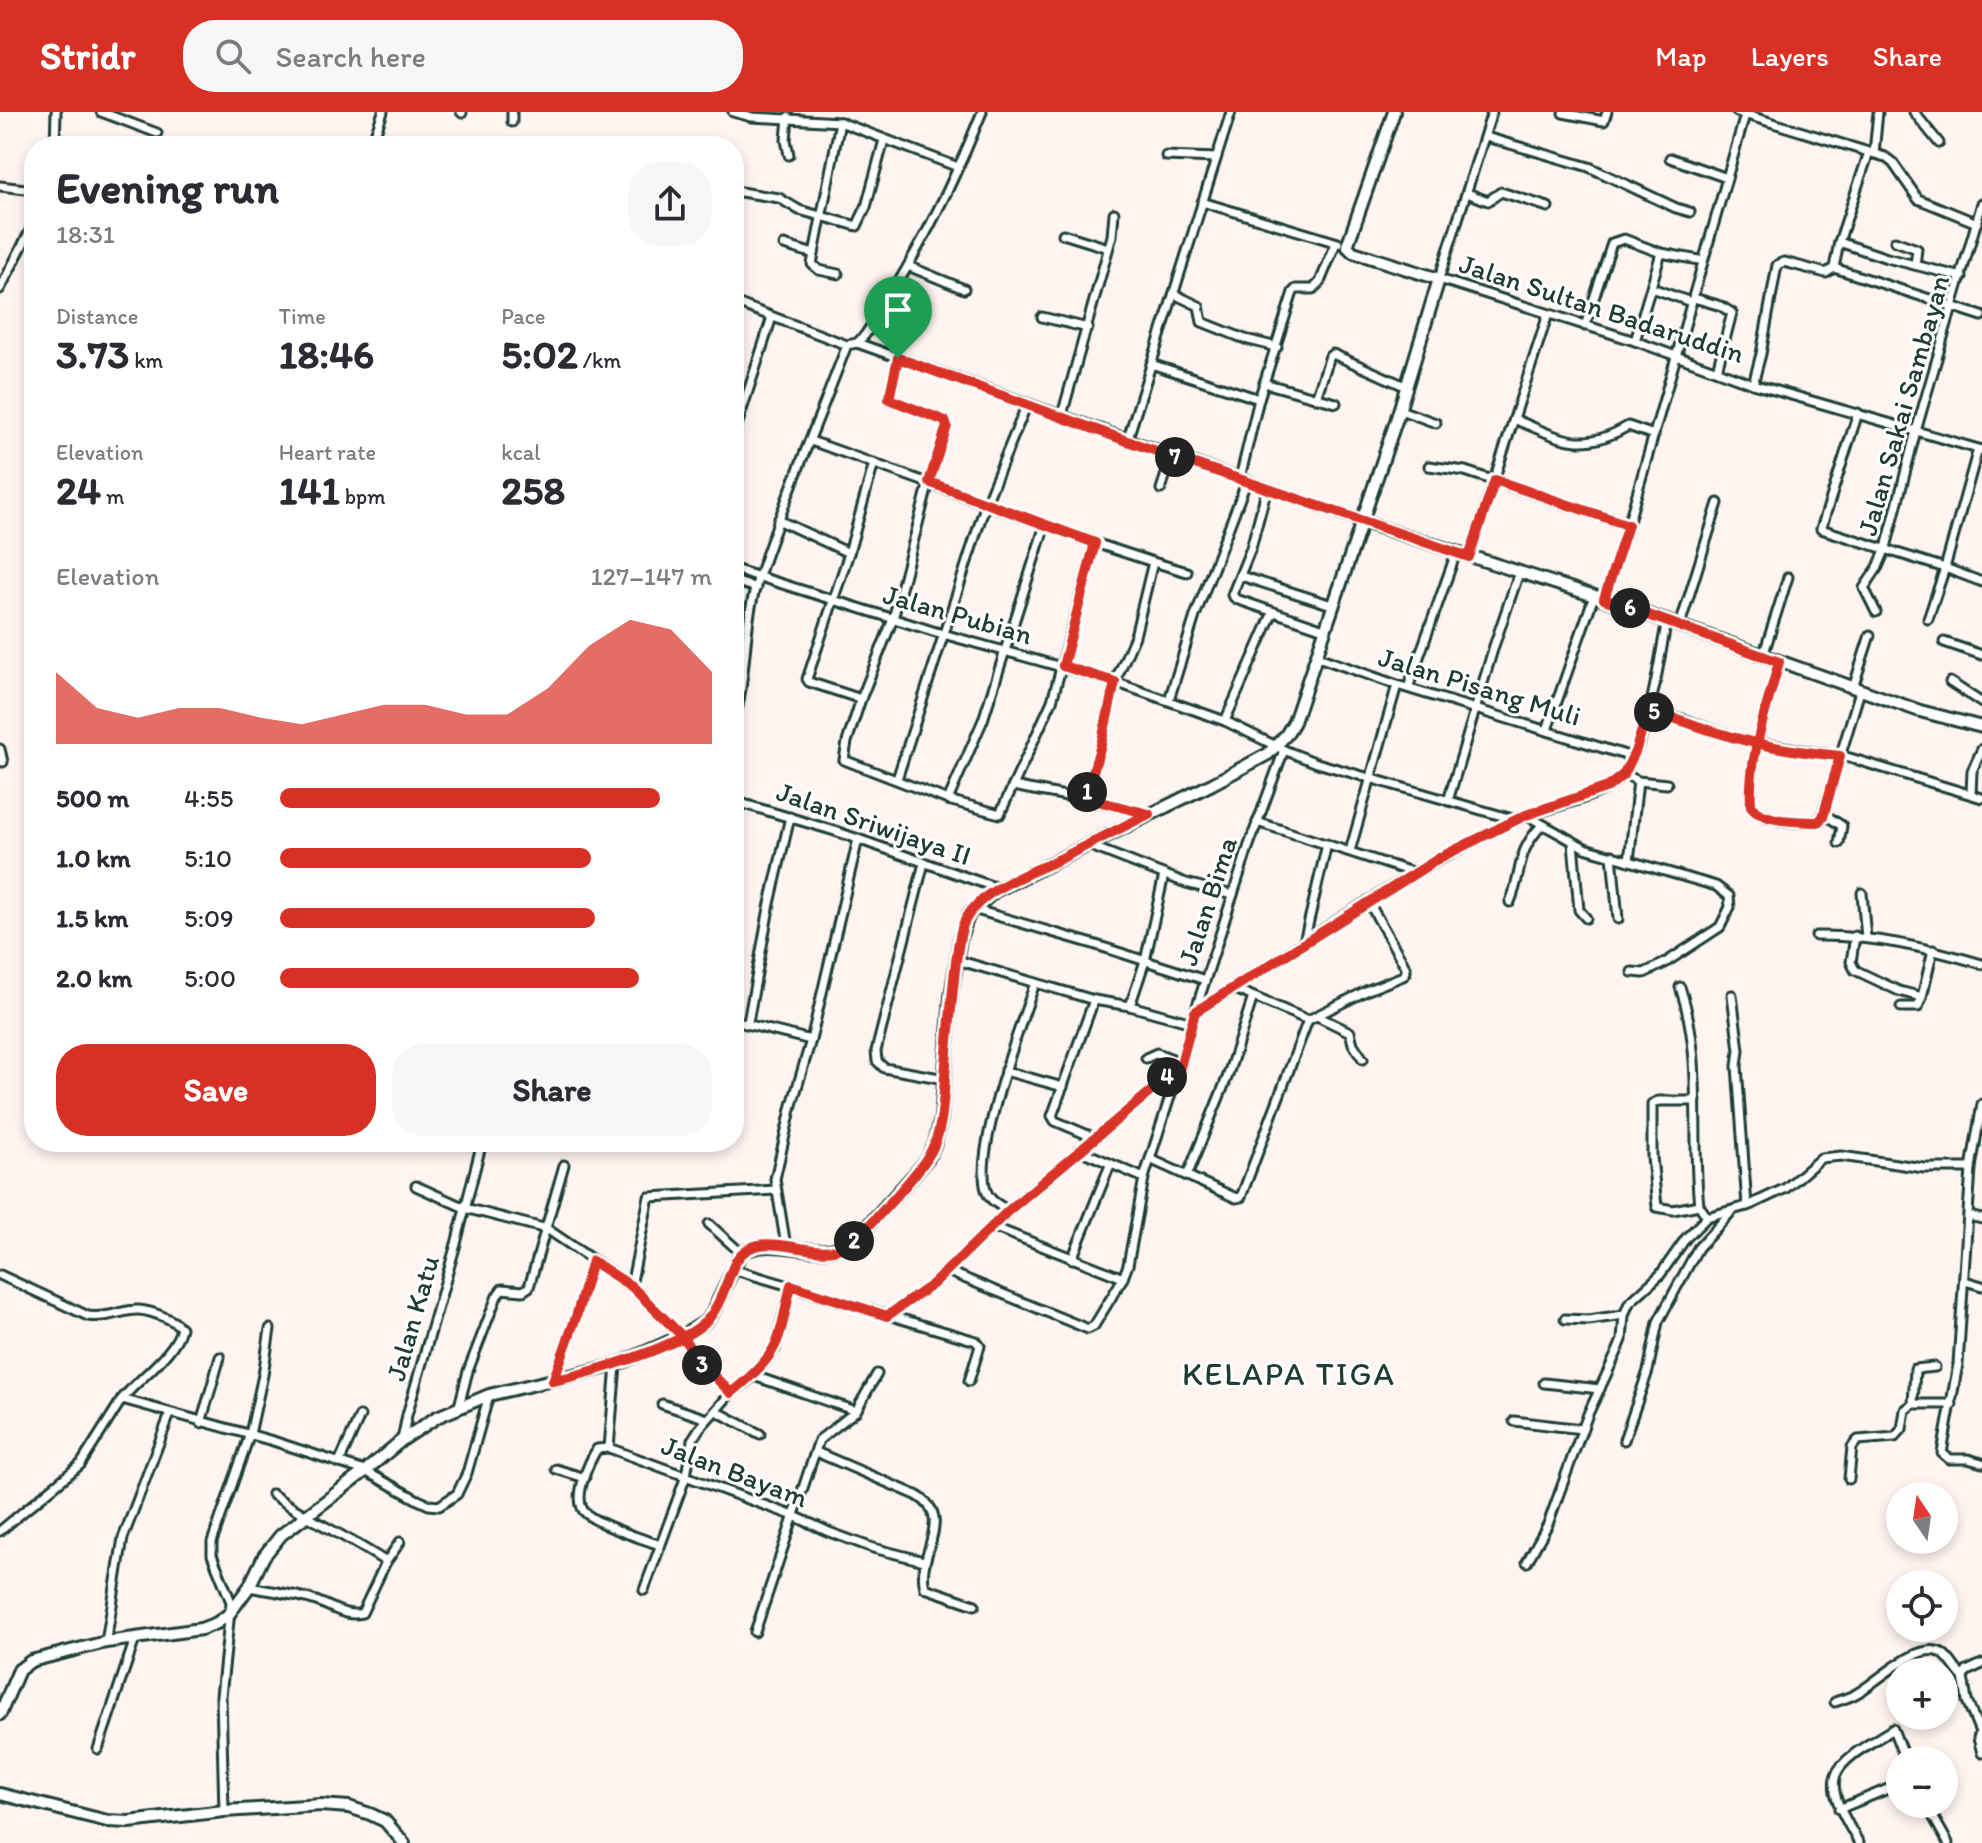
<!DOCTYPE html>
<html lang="en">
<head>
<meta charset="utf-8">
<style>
	:root { --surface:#fff; --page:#f7f7f7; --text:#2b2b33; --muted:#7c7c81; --accent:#d93025 }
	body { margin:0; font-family:Itim,sans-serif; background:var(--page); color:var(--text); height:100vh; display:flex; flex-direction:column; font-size:30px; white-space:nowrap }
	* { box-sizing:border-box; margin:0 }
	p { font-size:26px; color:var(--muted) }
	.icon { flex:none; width:44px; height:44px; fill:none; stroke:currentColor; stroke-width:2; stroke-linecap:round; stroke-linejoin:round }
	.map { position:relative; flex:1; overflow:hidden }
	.panel { position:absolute; left:24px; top:24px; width:720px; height:1016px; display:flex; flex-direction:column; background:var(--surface); border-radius:32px; box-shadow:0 4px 12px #0003 }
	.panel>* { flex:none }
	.needle { width:52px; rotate:347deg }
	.fabs { position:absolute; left:1886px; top:1370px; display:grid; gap:16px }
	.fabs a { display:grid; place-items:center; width:72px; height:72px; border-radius:50%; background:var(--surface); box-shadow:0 4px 12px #0003; font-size:40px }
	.pin { position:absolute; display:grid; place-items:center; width:68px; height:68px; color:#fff; margin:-82px -34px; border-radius:50% 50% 50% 0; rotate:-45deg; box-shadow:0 0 8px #0007 }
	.pin .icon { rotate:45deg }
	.km { position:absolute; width:40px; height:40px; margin:-20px; border-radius:50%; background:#222; color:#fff; font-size:22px; line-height:40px; text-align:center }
	.round { display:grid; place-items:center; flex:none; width:84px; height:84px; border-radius:32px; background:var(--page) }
	.headline { display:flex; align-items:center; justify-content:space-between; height:136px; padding:0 32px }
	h1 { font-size:44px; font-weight:800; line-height:60px }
	.figures { display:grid; grid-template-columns:repeat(3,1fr); gap:12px; height:136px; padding:8px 32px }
	.figures div { display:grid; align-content:center }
	.figures b { font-size:40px; font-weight:800 }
	.figures small { font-size:22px; font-weight:400 }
	.figures p { font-size:22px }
	.chart { height:224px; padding:16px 32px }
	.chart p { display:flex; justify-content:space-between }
	.chart svg { width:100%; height:144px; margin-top:8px; fill:var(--accent); opacity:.7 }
	.action { display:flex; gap:16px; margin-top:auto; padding:16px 32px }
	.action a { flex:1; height:92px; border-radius:32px; background:var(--accent); color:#fff; font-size:32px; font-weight:800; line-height:92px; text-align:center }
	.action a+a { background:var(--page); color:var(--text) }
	ul { padding:0 32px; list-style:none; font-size:26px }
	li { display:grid; grid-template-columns:128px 96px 1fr; align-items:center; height:60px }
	li i { height:20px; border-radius:10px; background:var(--accent) }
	header { display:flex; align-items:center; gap:48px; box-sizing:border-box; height:112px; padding:0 40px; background:var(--accent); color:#fff }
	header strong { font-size:38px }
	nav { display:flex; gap:44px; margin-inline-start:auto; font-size:28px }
	.search { width:560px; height:72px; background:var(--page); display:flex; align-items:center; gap:20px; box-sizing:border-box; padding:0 28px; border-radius:32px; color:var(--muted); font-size:30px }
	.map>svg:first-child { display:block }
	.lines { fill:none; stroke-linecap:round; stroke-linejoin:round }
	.street-casing { stroke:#1f3d34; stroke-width:13 }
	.secondary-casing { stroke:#1f3d34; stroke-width:16 }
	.street { stroke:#fff; stroke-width:7 }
	.secondary { stroke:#fff; stroke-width:10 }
	.route-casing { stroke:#fff; stroke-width:16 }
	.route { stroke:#d93025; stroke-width:10 }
	.labels { text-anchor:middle; stroke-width:6; stroke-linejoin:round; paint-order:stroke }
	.street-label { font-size:28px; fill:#1f3d34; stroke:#fff }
	.quarter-label { font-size:32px; letter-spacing:2px; fill:#1f3d34; stroke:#fff }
</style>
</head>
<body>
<header>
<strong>Stridr</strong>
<div class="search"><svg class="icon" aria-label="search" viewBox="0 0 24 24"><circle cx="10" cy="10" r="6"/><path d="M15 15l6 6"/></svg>Search here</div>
<nav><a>Map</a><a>Layers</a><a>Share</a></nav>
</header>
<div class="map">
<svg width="1982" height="1731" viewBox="0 0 1982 1731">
	<rect width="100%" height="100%" fill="#fff4f0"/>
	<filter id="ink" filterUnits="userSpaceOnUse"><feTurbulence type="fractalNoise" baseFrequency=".0125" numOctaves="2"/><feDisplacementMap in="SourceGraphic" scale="16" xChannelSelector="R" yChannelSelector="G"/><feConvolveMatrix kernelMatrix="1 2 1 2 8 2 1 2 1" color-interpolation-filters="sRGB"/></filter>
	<g filter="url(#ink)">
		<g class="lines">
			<defs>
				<g id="street">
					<polyline points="101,0 157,21"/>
					<polyline points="461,0 462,1"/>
					<polyline points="733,0 752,5 840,10 958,55"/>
					<polyline points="1492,0 1439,167 1635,229 1753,272 1982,338"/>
					<polyline points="1737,0 1885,45 1893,51 1918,87 1977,111"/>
					<polyline points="1914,0 1939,31"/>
					<polyline points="1563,1 1604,9 1607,0"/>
					<polyline points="788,5 786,28 789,43"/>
					<polyline points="512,10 512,0"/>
					<polyline points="1486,25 1589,55 1676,96 1690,100"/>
					<polyline points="55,34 56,0"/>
					<polyline points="371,34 383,0"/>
					<polyline points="1874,41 1878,0"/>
					<polyline points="1166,44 1216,46"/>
					<polyline points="1670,46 1727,66"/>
					<polyline points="0,74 34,78"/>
					<polyline points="734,79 779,86 799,98 857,114 866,95 884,28"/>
					<polyline points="1467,81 1488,89 1501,80 1548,95"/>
					<polyline points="1202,90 1338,131"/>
					<polyline points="1063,122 1108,136"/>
					<polyline points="1895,129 1917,137 1915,153"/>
					<polyline points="1839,130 1887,146 1962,165"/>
					<polyline points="784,133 814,142"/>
					<polyline points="908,154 964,177"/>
					<polyline points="1834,156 1982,204"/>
					<polyline points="838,162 819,158 812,152 840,10"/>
					<polyline points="1652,176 1688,189"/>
					<polyline points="0,177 34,111"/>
					<polyline points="1174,182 1199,194 1202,210 1245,227 1277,235"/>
					<polyline points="1694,186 1721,194 1732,201 1717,258"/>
					<polyline points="734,190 847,233"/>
					<polyline points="1042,205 1088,216"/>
					<polyline points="1585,214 1612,131 1624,127 1661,141"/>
					<polyline points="1635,229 1661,141 1699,148"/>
					<polyline points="857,231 1363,410"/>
					<polyline points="1151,252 1259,287"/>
					<polyline points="1264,271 1336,291"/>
					<polyline points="1753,272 1761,242 1777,153 1784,150 1826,161 1834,156 1839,130 1869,40"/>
					<polyline points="1316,286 1330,244 1333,242 1407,275"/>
					<polyline points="1400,298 1436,311"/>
					<polyline points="1858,301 1821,417 1945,456 1928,507"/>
					<polyline points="1062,303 1112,124 1114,101"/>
					<path d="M1514,307C1560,326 1581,342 1628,314L1654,323"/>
					<polyline points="734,323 772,205"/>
					<polyline points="811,329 1095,431 1052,589 1000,702 948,688 844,648 847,630 861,587 893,507 929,370 947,316 945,309 889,287 898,246"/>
					<polyline points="1127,329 1231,0"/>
					<polyline points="1978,337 1945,456 1982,470"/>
					<polyline points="1429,354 1465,359 1628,413"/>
					<polyline points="1240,366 1259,287 1293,180 1296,177 1313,177 1320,170 1336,131"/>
					<polyline points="1267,376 1251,436 1232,483 1236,487 1324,517"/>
					<polyline points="1161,377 1172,344"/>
					<polyline points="778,408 849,441 807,567 809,570 861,587"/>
					<polyline points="849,441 874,351"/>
					<polyline points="1469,445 1548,202"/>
					<polyline points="1153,450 1187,460"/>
					<polyline points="734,457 936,520 1115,570 1225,609 1284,638 1317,651 1516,708"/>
					<polyline points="1241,464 1332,493"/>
					<polyline points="734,469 756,476"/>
					<polyline points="1604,487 1628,413 1745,3"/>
					<polyline points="1876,500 1864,476 1878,455 1886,436 1916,319 1982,91"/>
					<polyline points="1680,513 1718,391"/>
					<polyline points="1944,530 1982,543"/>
					<polyline points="1315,544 1397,573 1632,645"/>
					<polyline points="1763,544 1788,465"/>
					<path d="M1779,550C1767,596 1748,646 1751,694C1763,710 1802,713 1821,708L1860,579"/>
					<polyline points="1950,570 1982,591"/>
					<polyline points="1408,576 1456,441"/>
					<polyline points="1853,576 1870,523"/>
					<polyline points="1169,588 1195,504 1247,368"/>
					<polyline points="1648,599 1683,607 1741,628 1850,646 1982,686"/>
					<polyline points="1225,609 1273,500"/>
					<path d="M734,610C747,565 743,515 757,470C783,390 817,312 847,233L857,231L865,223C912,153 951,78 982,0"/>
					<polyline points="1547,618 1594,484"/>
					<polyline points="0,637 3,650"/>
					<polyline points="1624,662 1638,669 1667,672"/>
					<polyline points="897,667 986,391 1027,292"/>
					<path d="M1013,674C1059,683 1104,690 1149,702"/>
					<polyline points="1971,682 1972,659 1982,637"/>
					<polyline points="1085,686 1101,633 1115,570 1135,524 1153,450 1095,431"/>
					<polyline points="948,688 983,608 1045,413"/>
					<polyline points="734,689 835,719 1000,777"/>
					<polyline points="1448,689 1494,534 1519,461"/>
					<polyline points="1824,702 1842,714 1839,731"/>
					<polyline points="1526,703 1585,736 1716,774 1729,784 1730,795 1720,815 1665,851 1644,861 1632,860"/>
					<polyline points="1257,710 1415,761"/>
					<polyline points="1573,731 1579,798 1586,806"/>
					<polyline points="1088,733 1186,771 1233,783"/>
					<polyline points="1350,739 1397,573"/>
					<polyline points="1612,743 1618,807"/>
					<polyline points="1629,749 1638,669"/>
					<polyline points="924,751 876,939 877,949 884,956 945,967"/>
					<polyline points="1862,781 1866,826"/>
					<path d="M1510,790C1524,757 1514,743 1542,713"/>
					<polyline points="973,797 1093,832 1205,868"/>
					<path d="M1816,824C1874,823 1927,836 1982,852"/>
					<polyline points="1855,824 1851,850 1855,858 1899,879 1922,885 1933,838"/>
					<polyline points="1304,830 1327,732"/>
					<polyline points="957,848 1094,888 1130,894 1192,911"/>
					<path d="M1680,875C1704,945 1691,1021 1699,1093L1707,1105"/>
					<polyline points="1235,877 1308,908 1368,878 1403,864 1406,860 1405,854 1368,789"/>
					<polyline points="1732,883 1739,938 1737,954 1747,1094"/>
					<polyline points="1094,888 1052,1004 1055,1009 1095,1026"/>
					<polyline points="1130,894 1145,849 1164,763"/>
					<polyline points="1901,895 1918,895 1922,885"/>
					<path d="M1195,900C1232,879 1267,854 1303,831C1371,786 1440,744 1514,709C1543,695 1607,687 1624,661C1650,623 1658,553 1667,508"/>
					<polyline points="1317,904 1350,920 1353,932 1363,947"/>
					<polyline points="734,909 811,928 858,727"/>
					<polyline points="748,910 769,796 790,705"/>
					<polyline points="1146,946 1157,941 1181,950"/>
					<polyline points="1005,959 1063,975"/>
					<polyline points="1696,989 1658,989 1652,992 1652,1045 1657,1095 1673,1098 1699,1093"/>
					<polyline points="1982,992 1971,1056 1958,1252 1942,1341 1949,1347 1968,1347 1982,1351"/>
					<polyline points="1079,1038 1144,1066 1150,1047 1236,1086 1241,1085 1308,908"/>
					<polyline points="1150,1047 1179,957"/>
					<polyline points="1187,1064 1227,966 1253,885"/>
					<polyline points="416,1074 465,1096 547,1117 631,1174 682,1224 698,1248 731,1281"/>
					<path d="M1008,1099C1000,1093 989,1089 986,1078C974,1036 1020,915 1035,871"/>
					<polyline points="1969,1104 1982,1107"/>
					<polyline points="709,1112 741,1141"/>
					<polyline points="993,1115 1123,1166 1128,1153 1144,1066"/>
					<polyline points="786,1134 775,1067 792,993 811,928"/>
					<polyline points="1072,1147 1110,1053"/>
					<polyline points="732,1157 976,1229 980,1234 969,1269"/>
					<polyline points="947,1159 1088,1217 1094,1214 1123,1166"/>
					<path d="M0,1163L88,1204C108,1207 123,1197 139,1198C151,1199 174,1207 181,1216C176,1241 138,1267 122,1287L273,1329L365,1359L418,1388L429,1393L439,1394L457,1382L467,1361L489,1283"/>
					<polyline points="1965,1169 1982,1174"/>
					<polyline points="631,1174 649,1085 776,1078"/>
					<polyline points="887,1204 933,1172 1008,1099 1180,955 1195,900 1248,736 1284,638"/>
					<polyline points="1565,1207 1588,1208 1624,1203"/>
					<polyline points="616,1253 609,1336 794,1404 829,1420 873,1436 924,1449"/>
					<polyline points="754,1264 775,1237 791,1173"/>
					<polyline points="553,1269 576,1205 592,1149"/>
					<polyline points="1544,1271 1600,1277"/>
					<polyline points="662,1292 707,1307"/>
					<polyline points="1913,1292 1915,1257 1935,1255"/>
					<polyline points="459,1294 468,1259 497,1184 502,1177 523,1179 529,1175 564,1053"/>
					<polyline points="716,1299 760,1322"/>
					<polyline points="1514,1309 1582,1317"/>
					<polyline points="201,1311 220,1245"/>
					<polyline points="402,1328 407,1303 456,1132 482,1030"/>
					<polyline points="1624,1328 1648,1259 1658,1210 1698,1136 1732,1099"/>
					<path d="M609,1336L597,1337C589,1350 575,1381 582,1396C588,1411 644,1427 660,1433"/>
					<path d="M816,1340L916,1383C957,1406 915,1442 925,1476L975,1493"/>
					<polyline points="339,1351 360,1304"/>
					<polyline points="556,1357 585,1366"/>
					<polyline points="1849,1367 1852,1335 1858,1328 1895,1325 1902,1317 1905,1298 1913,1292 1952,1292"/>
					<polyline points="0,1419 81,1352 122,1287"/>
					<polyline points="386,1450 400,1430"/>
					<polyline points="1527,1450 1548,1412 1588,1302 1617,1240 1622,1228 1624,1203 1629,1191 1660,1163 1686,1126 1707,1105 1750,1093 1786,1076 1821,1046 1841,1044 1924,1056 1971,1056"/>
					<path d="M249,1475C270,1479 293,1482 313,1488C330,1493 345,1506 362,1501L386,1450C349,1425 308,1408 272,1382"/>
					<polyline points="644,1478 686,1364 692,1328 699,1317 731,1281 754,1264 856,1299"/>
					<polyline points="755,1520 819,1328 856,1299 877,1262"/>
					<polyline points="106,1530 123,1426 170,1302"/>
					<path d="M1835,1590C1843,1587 1852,1585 1859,1580C1877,1570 1919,1528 1942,1541C1951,1547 1956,1559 1963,1565"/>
					<polyline points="1982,1617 1978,1626 1982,1641"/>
					<polyline points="1980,1620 1967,1589 1963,1565 1967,1559 1982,1552"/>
					<polyline points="98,1637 135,1527"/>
					<polyline points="1926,1692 1948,1731"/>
					<polyline points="1839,1697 1900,1672"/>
					<polyline points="224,1699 221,1584 231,1490 212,1443 212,1430 250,1322 263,1263 270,1217"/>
					<path d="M1859,1731C1818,1662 1827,1657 1893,1617L1905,1648"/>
				</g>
				<g id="secondary">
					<polyline points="1363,410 1604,487 1920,599 1982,615"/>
					<path d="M0,1602L19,1558L31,1549L106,1530L201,1517L217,1511L229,1502L249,1475L264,1444L281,1423L364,1360L402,1328L437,1305L489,1283L616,1253L682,1224L705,1210L712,1202L741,1141C777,1121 817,1152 853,1130L913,1064L928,1046L935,1031L941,1007L951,885L960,826L969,802L995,779L1212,672L1268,642L1286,623L1294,610L1396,309L1439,167L1353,140L1347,134L1394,0"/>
					<polyline points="0,1682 107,1709 129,1710 224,1699 321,1693 349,1695 370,1702 385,1709 404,1731"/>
				</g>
			</defs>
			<use href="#street" class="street-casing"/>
			<use href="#secondary" class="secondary-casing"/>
			<use href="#street" class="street"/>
			<use href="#secondary" class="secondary"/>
		</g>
	</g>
	<g class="lines" filter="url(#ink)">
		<defs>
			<path id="route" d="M898,246L889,287L945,309L947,314L929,370L1095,431L1063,554L1115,570L1101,633L1085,686L1149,702C1120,716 1091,731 1062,746C1030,762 977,777 963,813C959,824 958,837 956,849C952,883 949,917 946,952C943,982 945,1020 927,1046C916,1063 860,1127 844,1135C811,1150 759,1112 736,1149C727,1167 722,1190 709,1206C686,1234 589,1261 553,1269L576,1205L592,1149L631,1174L682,1224L698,1248L731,1281C780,1242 778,1232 791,1173L887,1204L933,1172L1008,1099L1180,955L1195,900L1441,745L1526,703L1608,675L1624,662L1635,640L1648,599C1673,604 1695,614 1719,621C1758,634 1799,640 1840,644L1823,705L1818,710C1798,709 1764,711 1751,694C1748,646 1767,596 1779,550L1604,487L1628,413L1495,368L1469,445L1127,329L898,246"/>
		</defs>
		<use href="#route" class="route-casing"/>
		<use href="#route" class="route"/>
	</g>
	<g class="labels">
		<g class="street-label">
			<text transform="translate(1602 196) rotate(18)" y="10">Jalan Sultan Badaruddin</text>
			<text transform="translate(1903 293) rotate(-74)" y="10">Jalan Sakai Sambayan</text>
			<text transform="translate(958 502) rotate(16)" y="10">Jalan Pubian</text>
			<text transform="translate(1480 574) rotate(17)" y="10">Jalan Pisang Muli</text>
			<text transform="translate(874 711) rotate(19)" y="10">Jalan Sriwijaya II</text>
			<text transform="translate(1207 789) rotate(-72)" y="10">Jalan Bima</text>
			<text transform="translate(412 1206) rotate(-74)" y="10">Jalan Katu</text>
			<text transform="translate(735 1359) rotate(21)" y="10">Jalan Bayam</text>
		</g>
		<g class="quarter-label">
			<text x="1289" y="1273">KELAPA TIGA</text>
		</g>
	</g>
</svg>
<div class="fabs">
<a><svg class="needle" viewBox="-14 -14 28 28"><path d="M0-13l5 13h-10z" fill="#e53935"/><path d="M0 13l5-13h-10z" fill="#7c7c81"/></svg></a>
<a><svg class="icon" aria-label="locate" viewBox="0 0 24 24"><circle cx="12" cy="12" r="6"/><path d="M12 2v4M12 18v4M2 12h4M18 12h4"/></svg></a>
<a>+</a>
<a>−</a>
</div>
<div class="pin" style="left:898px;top:246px;background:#1e9e55"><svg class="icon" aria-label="arrive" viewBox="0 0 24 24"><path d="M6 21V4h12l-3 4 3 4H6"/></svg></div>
<b class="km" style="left:1087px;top:680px">1</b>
<b class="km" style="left:854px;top:1129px">2</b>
<b class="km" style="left:702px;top:1253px">3</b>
<b class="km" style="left:1167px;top:965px">4</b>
<b class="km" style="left:1654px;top:600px">5</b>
<b class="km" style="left:1630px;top:496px">6</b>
<b class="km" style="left:1175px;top:345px">7</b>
<section class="panel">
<div class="headline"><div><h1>Evening run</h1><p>18:31</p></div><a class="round"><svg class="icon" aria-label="share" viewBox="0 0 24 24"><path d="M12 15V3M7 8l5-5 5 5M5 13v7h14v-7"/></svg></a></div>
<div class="figures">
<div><p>Distance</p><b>3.73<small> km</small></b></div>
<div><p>Time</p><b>18:46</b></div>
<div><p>Pace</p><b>5:02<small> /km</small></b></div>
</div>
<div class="figures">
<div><p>Elevation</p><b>24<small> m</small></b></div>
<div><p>Heart rate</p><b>141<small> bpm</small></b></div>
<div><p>kcal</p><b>258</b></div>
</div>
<div class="chart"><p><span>Elevation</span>127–147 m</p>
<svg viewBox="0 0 160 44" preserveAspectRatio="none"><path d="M0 44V22L10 33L20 36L30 33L40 33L50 36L60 38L70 35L80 32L90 32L100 35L110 35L120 27L130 14L140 6L150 9L160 22V44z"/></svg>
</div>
<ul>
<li><b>500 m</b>4:55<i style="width:88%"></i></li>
<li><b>1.0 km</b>5:10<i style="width:72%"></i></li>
<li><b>1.5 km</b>5:09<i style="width:73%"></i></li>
<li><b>2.0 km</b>5:00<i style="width:83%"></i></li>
</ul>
<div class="action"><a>Save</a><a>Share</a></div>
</section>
</div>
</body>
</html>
